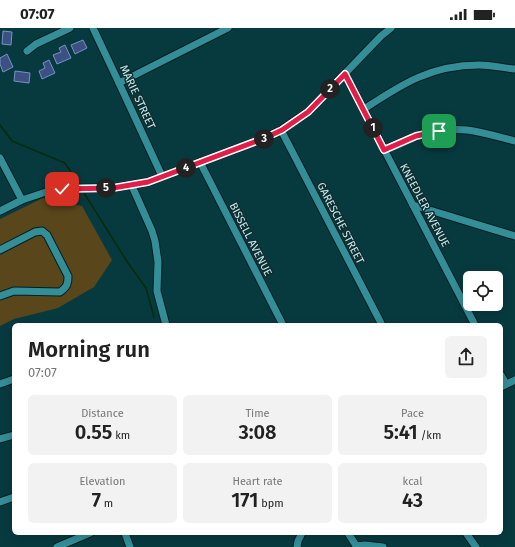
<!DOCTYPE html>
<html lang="en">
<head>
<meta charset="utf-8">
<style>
	:root { --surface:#fff; --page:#f2f2f2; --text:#222; --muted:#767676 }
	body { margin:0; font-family:"Fira Sans",sans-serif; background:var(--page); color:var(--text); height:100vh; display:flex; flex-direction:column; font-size:15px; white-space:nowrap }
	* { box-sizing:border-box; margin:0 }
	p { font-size:13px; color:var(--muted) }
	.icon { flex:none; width:22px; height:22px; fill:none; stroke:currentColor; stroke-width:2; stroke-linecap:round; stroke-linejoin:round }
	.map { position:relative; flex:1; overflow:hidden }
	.side { position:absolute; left:12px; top:295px; width:491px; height:212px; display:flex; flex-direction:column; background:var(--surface); border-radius:6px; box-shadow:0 2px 10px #0003 }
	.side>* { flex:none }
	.fabs { position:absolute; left:463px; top:243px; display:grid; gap:8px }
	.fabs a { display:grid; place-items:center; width:40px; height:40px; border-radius:6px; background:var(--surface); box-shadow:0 2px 10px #0003; font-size:20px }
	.pin { position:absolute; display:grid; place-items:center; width:34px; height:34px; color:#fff; margin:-17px; border-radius:8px; box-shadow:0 2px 6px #0006 }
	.km { position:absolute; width:20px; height:20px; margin:-10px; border-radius:50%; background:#222; color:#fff; font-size:11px; line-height:20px; text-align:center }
	.round { display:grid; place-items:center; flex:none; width:42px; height:42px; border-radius:6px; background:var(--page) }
	.overview { display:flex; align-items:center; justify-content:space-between; height:68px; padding:0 16px }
	h1 { font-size:22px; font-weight:600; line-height:30px }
	.stats { display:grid; grid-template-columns:repeat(3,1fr); gap:6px; height:68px; padding:4px 16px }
	.stats div { display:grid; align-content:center; border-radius:6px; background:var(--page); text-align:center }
	.stats b { font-size:20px; font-weight:600 }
	.stats small { font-size:11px; font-weight:400 }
	.stats p { font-size:11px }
	.status { display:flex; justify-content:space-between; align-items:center; height:28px; padding:0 20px; background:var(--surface); direction:ltr }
	.status svg { height:11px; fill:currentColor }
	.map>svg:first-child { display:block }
	.green { fill:#59461b }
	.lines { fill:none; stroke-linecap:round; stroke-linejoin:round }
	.stream { stroke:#032c08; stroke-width:1.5 }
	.building { fill:#3b5182; stroke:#7891c6 }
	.minor-casing { stroke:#031f22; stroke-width:9 }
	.minor { stroke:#338e97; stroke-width:7 }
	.route-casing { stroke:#fff; stroke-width:8 }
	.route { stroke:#e11d48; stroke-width:5 }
	.labels { text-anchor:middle; stroke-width:3; stroke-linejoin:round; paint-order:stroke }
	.street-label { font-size:11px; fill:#c4edf1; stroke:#122e31 }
</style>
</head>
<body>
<div class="status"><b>07:07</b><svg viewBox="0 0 49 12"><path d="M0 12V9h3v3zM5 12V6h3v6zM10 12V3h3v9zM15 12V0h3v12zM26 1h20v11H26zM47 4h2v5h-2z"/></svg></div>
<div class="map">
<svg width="515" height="519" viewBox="0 0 515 519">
	<rect width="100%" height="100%" fill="#073a3f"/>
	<polygon class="green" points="43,170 82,178 112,232 94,259 58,280 14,291 0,298 0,191"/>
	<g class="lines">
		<g class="stream">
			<polyline points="0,97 12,113 65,135 79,156"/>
			<polyline points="84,165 128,235 146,260 154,289"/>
		</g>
	</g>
	<g class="building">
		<polygon points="3,3 12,4 11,17 2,16"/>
		<polygon points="83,12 87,20 75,26 71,17"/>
		<polygon points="65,17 71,30 57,36 53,27 61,24 59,20"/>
		<polygon points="7,26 13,39 3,44 0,36 0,30"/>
		<polygon points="49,32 55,45 42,51 39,43 45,40 43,35"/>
		<polygon points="15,43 30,45 29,55 14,53"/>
	</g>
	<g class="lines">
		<defs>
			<g id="minor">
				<polyline points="93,0 119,55 162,148"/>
				<polyline points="27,23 36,16 70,0"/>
				<polyline points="345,46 475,297"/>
				<polyline points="119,55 228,0"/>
				<path d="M364,81C402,56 431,37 479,37C491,37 503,40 515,41"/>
				<polyline points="281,102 382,297"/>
				<path d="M384,122C410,109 437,99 467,102C483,104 499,109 515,113"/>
				<polyline points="0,130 22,172"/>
				<polyline points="200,134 283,297"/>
				<polyline points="132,158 152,203 155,213 158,234 157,263 166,297"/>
				<polyline points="413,177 515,208"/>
				<polyline points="0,183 22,172 49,163 76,160 113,160 148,154 265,110 281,102 308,84 381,8 391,0"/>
				<path d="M0,222L35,204L42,203L47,207L68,248C68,256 67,259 60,264L14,263L0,268"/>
				<polyline points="501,347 506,356"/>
				<polyline points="0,356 14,351"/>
				<polyline points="501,359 515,352"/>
				<polyline points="0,411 14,407"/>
				<polyline points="0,474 14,469"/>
				<polyline points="125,505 130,519"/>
				<polyline points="348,505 357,519"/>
				<polyline points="466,505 476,519"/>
				<polyline points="356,518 365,517 383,519"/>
				<polyline points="57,519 90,505"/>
				<polyline points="297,519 298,513 302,505"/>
			</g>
		</defs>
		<use href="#minor" class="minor-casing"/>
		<use href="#minor" class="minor"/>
	</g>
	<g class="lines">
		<defs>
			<polyline id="route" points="62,161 113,160 148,154 265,110 282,102 308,84 345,46 384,122 416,108 439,103"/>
		</defs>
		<use href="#route" class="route-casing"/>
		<use href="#route" class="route"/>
	</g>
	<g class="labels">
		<g class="street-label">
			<text transform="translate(138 69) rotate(65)" y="4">MARIE STREET</text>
			<text transform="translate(425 177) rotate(62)" y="4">KNEEDLER AVENUE</text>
			<text transform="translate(341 195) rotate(63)" y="4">GARESCHE STREET</text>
			<text transform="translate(251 211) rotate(63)" y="4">BISSELL AVENUE</text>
		</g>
	</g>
</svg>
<div class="fabs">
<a><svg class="icon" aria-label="locate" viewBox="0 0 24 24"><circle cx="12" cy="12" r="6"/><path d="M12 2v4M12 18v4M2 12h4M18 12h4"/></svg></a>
</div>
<div class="pin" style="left:439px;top:103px;background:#1e9e55"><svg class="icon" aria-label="arrive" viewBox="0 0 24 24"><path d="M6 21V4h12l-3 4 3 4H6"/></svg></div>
<div class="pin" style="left:62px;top:161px;background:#d93025"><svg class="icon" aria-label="check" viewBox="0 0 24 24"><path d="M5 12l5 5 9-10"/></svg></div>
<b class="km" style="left:373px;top:100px">1</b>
<b class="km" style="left:330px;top:61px">2</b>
<b class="km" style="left:264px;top:111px">3</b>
<b class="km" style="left:186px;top:140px">4</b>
<b class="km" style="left:106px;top:160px">5</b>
<section class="side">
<div class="overview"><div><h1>Morning run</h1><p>07:07</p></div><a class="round"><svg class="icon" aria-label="share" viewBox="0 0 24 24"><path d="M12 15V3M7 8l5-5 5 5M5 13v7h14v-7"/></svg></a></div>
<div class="stats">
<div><p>Distance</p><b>0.55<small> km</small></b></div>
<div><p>Time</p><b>3:08</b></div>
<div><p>Pace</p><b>5:41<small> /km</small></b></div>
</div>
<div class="stats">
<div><p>Elevation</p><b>7<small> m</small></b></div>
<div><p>Heart rate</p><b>171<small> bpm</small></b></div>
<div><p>kcal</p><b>43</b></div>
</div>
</section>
</div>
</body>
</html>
